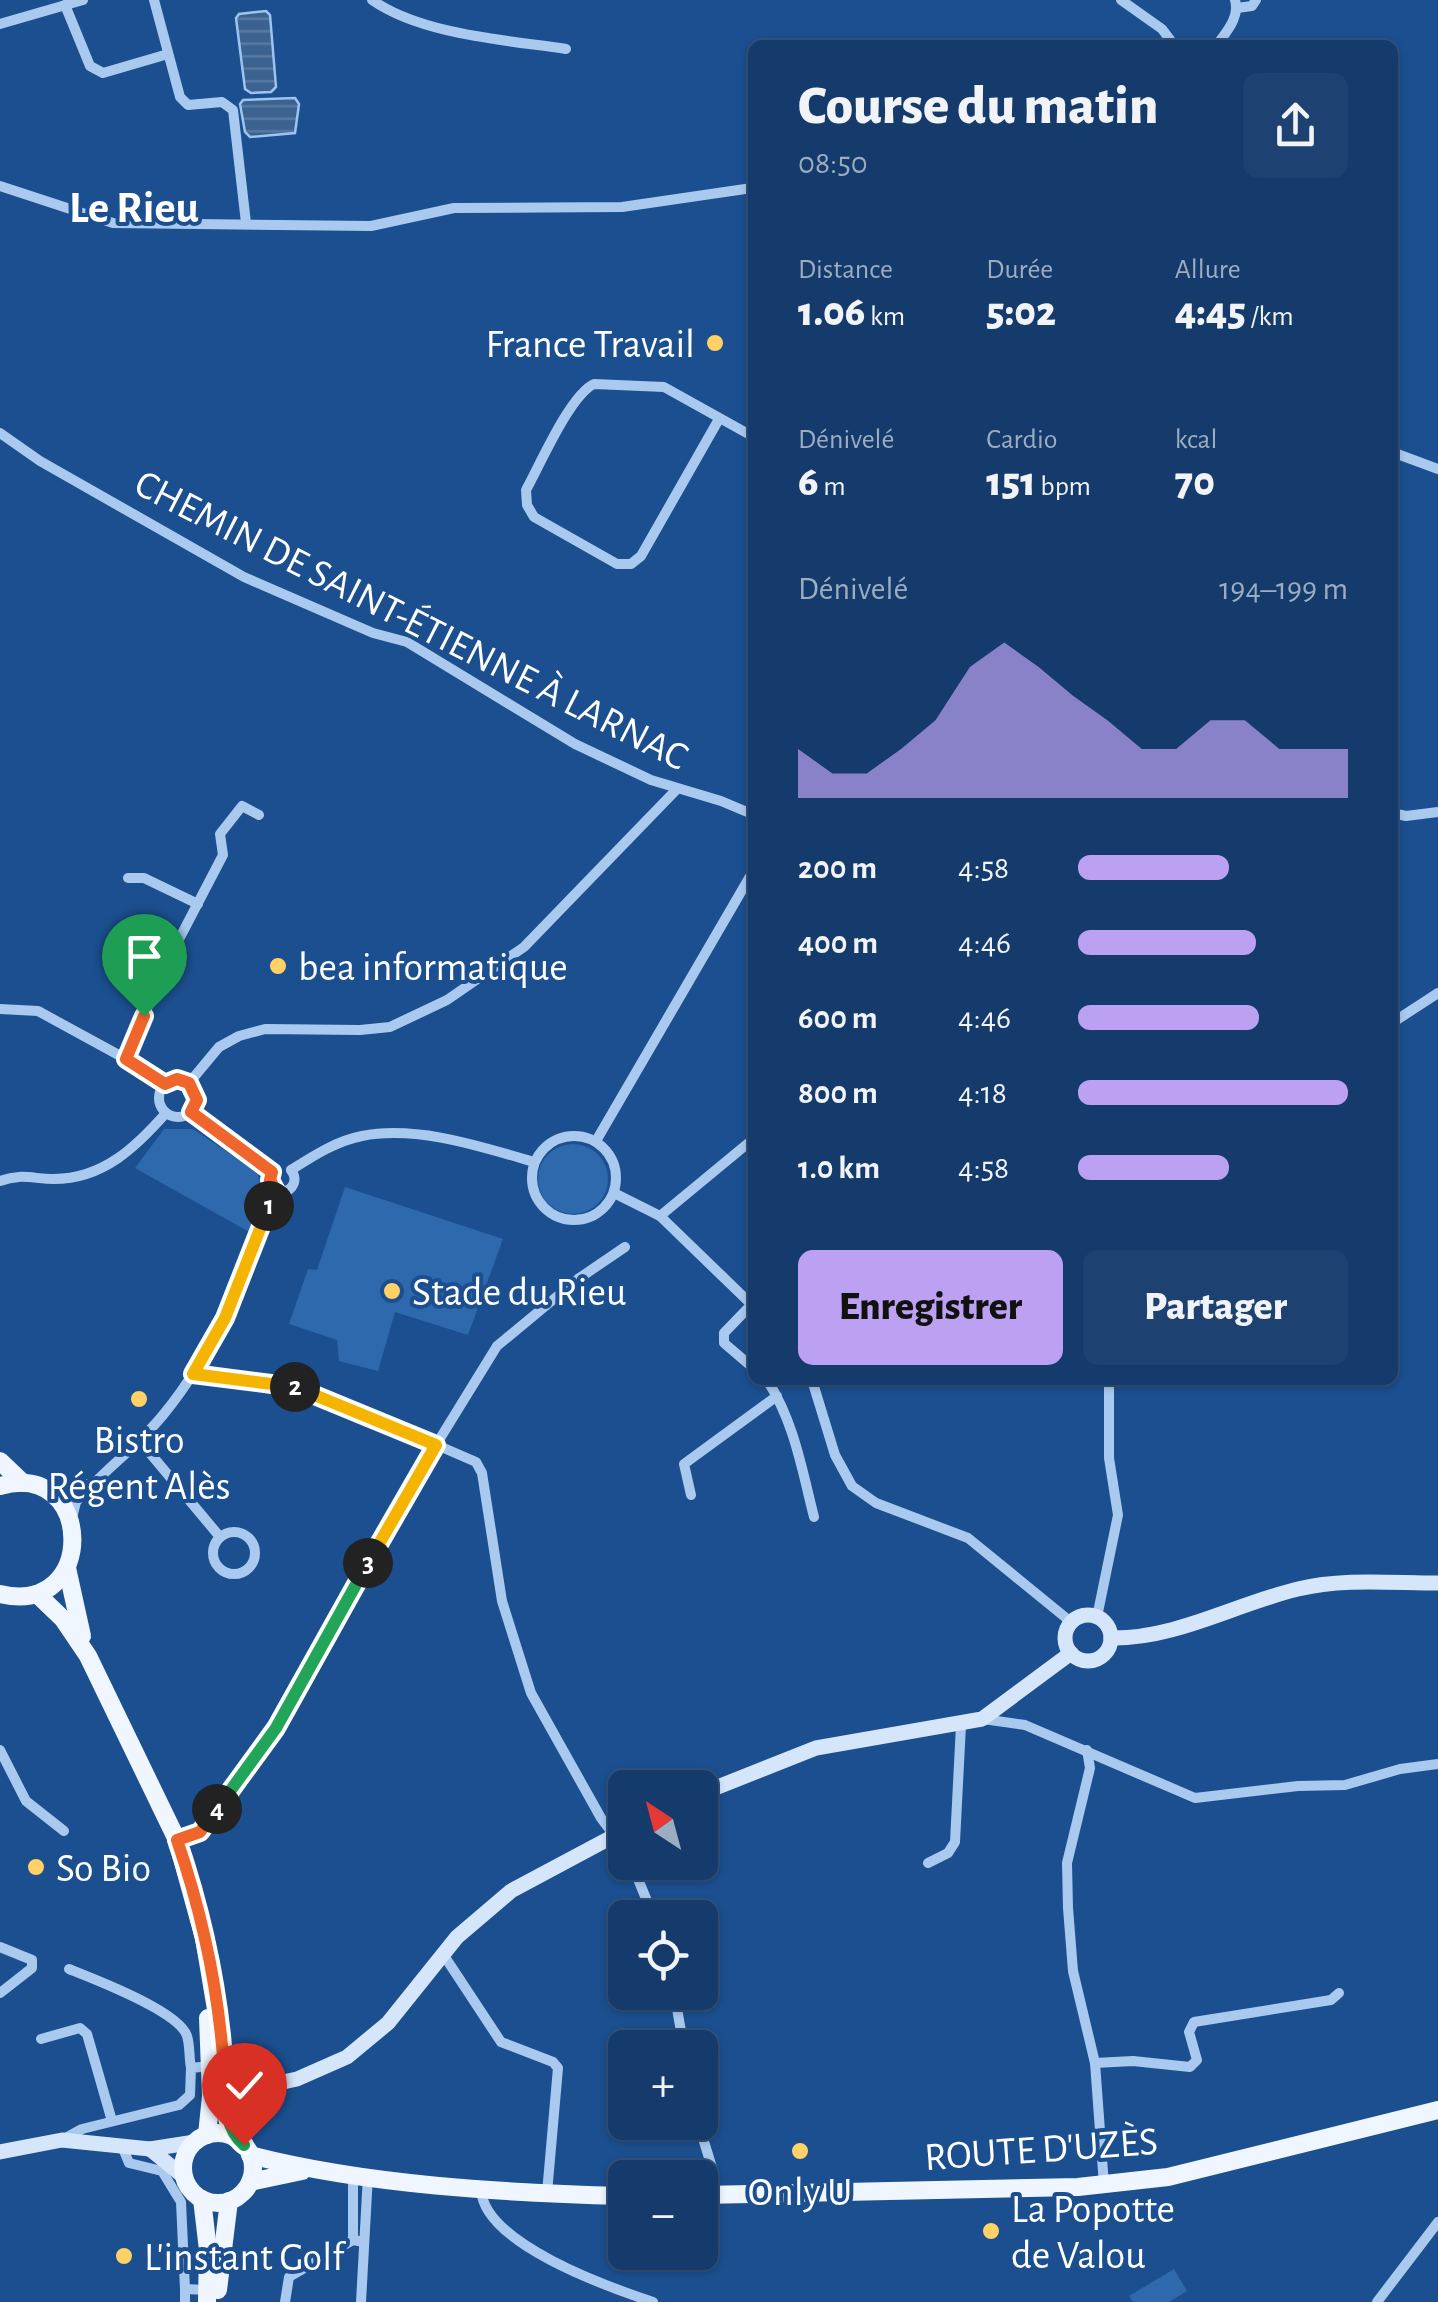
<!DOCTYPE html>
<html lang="fr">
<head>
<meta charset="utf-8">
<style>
	:root { --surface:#143b6b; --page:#1d4271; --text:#f1f3f6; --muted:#9dadc1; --line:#33557e; --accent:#bca0f2 }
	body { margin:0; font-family:"Alegreya Sans",sans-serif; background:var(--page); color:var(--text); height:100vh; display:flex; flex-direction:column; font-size:38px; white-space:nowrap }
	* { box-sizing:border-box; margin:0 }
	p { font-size:32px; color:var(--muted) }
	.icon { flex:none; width:55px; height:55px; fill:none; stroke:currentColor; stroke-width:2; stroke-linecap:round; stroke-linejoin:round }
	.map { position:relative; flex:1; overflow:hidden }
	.details { position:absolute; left:748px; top:40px; width:650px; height:1345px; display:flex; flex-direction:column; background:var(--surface); border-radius:15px; box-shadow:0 2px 8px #0004,0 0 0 2px var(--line) }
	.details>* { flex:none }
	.needle { width:65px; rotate:324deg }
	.tools { position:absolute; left:608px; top:1770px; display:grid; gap:20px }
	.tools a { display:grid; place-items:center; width:110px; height:110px; border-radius:15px; background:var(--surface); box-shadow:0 2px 8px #0004,0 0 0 2px var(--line); font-size:50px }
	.pin { position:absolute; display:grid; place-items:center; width:85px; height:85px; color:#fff; margin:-102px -42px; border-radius:50% 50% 50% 0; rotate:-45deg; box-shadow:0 0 10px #0007 }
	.pin .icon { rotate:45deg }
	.km { position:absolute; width:50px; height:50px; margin:-25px; border-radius:50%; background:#222; color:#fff; font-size:28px; line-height:50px; text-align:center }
	.round { display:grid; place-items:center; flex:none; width:105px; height:105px; border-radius:15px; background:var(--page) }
	.overview { display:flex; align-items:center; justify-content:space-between; height:170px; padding:0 50px }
	h1 { font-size:55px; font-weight:800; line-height:75px }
	.stats { display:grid; grid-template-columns:repeat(3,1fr); gap:15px; height:170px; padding:10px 50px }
	.stats div { display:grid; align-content:center }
	.stats b { font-size:42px; font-weight:800 }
	.stats small { font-size:28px; font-weight:400 }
	.stats p { font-size:28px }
	.chart { height:280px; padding:20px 50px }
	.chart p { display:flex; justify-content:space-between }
	.chart svg { width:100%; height:180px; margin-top:10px; fill:var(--accent); opacity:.7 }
	.cta { display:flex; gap:20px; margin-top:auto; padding:20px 50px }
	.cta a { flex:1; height:115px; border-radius:15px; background:var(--accent); color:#111; font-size:40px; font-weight:800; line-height:115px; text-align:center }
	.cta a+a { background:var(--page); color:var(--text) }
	ul { padding:0 50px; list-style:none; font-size:32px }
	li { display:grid; grid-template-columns:160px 120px 1fr; align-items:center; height:75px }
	li i { height:25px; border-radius:12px; background:var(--accent) }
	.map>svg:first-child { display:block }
	.green { fill:#2e69ad }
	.water { fill:url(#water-rules); stroke:#9cc4f0; stroke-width:2.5 }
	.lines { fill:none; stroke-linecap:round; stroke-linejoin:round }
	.street { stroke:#a9c9ee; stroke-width:10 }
	.secondary { stroke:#d6e6fa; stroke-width:15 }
	.primary { stroke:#f0f6ff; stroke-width:18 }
	.split-1-casing { stroke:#fff; stroke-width:20 }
	.split-2-casing { stroke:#fff; stroke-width:20 }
	.split-3-casing { stroke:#fff; stroke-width:20 }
	.split-4-casing { stroke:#fff; stroke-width:20 }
	.split-5-casing { stroke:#fff; stroke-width:20 }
	.split-6-casing { stroke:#fff; stroke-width:20 }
	.split-1 { stroke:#f0652b; stroke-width:12 }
	.split-2 { stroke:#f5b400; stroke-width:12 }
	.split-3 { stroke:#f5b400; stroke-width:12 }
	.split-4 { stroke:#22a559; stroke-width:12 }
	.split-5 { stroke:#f0652b; stroke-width:12 }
	.split-6 { stroke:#22a559; stroke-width:12 }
	.poi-dot { fill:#ffd166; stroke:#1b4f8f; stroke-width:4 }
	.labels { text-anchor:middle; stroke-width:8; stroke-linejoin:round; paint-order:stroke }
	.poi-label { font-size:40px; fill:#fff; stroke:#1b4f8f; text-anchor:start }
	.street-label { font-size:40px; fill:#fff; stroke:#1b4f8f }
	.quarter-label { font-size:45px; font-weight:bold; fill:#fff; stroke:#1b4f8f }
</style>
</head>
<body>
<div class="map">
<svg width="1438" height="2302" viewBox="0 0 1438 2302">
	<defs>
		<pattern id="water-rules" width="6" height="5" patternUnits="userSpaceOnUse" patternTransform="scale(2.5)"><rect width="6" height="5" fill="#3c6290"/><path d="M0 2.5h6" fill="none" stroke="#597aa1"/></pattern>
	</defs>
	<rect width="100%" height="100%" fill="#1b4f8f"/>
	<g class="green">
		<polygon points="164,1129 193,1129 257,1172 263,1190 251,1233 135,1168"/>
		<circle cx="573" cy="1179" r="35"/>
		<polygon points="345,1187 503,1239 468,1335 395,1312 378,1371 339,1361 337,1340 289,1324 308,1269 317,1270"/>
		<polygon points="1174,2269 1187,2291 1169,2302 1133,2302 1129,2296"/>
	</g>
	<g class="water">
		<polygon points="266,11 270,15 276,87 271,92 251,93 245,89 236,18 239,14"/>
		<polygon points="295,98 299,104 295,133 250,137 245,132 240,104 243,100"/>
	</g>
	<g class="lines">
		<g class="street">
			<polyline points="154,0 180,97 188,105 222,102 233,110 246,223"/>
			<path d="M372,0C422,35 506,40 566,49"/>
			<polyline points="1121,0 1162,29 1174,45"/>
			<polyline points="65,5 90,66 103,73 168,54"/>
			<polyline points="1237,8 1252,6 1256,0"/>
			<polyline points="0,24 83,0"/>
			<path d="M1217,45C1227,31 1240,17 1235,0"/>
			<polyline points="0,186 113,223 371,226 454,208 622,207 752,188"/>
			<path d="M719,419L641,556L631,564H617L534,517L527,505L526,490C540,465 570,395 594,384L664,387L752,436"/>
			<polyline points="0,433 40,461 244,577 373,633 407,642 575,744 651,780 721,801 752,814"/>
			<polyline points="1392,452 1438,469"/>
			<polyline points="1392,813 1406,816 1438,812"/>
			<polyline points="128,878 144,878 198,904"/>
			<polyline points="0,1009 38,1011 126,1059 165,1084"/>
			<polyline points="1392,1023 1438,993"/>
			<polyline points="126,1059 163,970 223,855 220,834 242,806 259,815"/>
			<circle cx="178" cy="1098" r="19"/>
			<polyline points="189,1083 219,1047 239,1036 265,1029 360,1030 390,1027 447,1000 524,947 677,789"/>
			<polyline points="191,1112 272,1173"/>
			<circle cx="574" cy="1178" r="42"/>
			<polyline points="596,1141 752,873"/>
			<path d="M291,1170C313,1156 336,1141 362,1136C417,1125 482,1147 534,1162"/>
			<path d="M0,1181C20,1173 34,1179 54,1179C103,1179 136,1147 166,1113"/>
			<path d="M275,1189L287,1191C295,1186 297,1178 291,1170"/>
			<polyline points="614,1193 660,1216 752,1305"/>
			<polyline points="660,1216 752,1140"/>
			<polyline points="752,1304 724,1333 724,1343 752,1367"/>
			<polyline points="193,1374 286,1384 333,1400 476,1462 482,1473 502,1601 531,1693 601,1818 625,1850"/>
			<path d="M767,1380C794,1421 802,1470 814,1517"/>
			<polyline points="812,1380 835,1455 852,1486 876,1503 968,1538 1071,1622"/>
			<polyline points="139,1440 220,1537"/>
			<polyline points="51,1491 71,1492 86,1484"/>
			<polyline points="691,1495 684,1464 777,1396"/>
			<path d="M72,1518L76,1502C103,1471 137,1447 163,1415C218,1349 246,1269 275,1189"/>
			<circle cx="234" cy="1553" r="21"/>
			<polyline points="1097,1617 1118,1515 1109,1458 1109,1380"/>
			<polyline points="983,1719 1025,1725 1195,1798 1298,1786 1345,1785 1400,1769 1438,1764"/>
			<polyline points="0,1750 26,1801 64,1831"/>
			<polyline points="1087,1750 1090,1768 1067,1863 1068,1908 1073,1971 1095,2063 1104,2185"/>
			<polyline points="177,1840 200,1832 275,1728 436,1445 497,1346 578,1279 625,1247"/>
			<polyline points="631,1862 654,1918"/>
			<polyline points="928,1863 948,1853 955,1842 961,1725"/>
			<polyline points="0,1947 32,1960 32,1968 0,1993"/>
			<polyline points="443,1954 501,2042 553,2062 558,2068 547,2193"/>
			<path d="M69,1969C94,1979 179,2011 187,2036C190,2045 189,2058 191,2068"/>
			<polyline points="674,1992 684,2048"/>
			<polyline points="41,2039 80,2028 87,2034 112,2121"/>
			<polyline points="1095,2063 1133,2061 1190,2067 1197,2060 1189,2032 1194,2022 1331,2000 1339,1993"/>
			<polyline points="698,2122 714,2174 715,2195"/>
			<polyline points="62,2140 82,2129 179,2105 190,2095 191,2068 210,2066"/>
			<polyline points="122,2146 129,2163 162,2171 181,2202 185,2289"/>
			<path d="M481,2189C483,2243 608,2287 653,2302"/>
			<polyline points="353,2240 353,2174"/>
			<polyline points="185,2302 185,2289 207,2290"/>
			<polyline points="285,2302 289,2277 353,2240 364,2242"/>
			<polyline points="361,2302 368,2175"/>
			<polyline points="1377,2302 1438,2222"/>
		</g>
		<g class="secondary">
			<circle cx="1088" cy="1638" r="23"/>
			<path d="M1111,1638C1176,1639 1235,1604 1298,1589C1343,1578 1392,1583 1438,1583"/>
			<polyline points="700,1794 816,1748 982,1719 1071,1653"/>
			<polyline points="225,2102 241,2091 297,2079 347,2057 388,2023 457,1937 511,1891 625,1830"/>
			<polyline points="150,2149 184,2177"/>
			<polyline points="0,2152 62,2140 150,2149 195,2142"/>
		</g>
		<g class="primary">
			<polyline points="0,1461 23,1483"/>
			<path d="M0,1486C95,1459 98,1618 0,1594"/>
			<polyline points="67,1568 82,1636"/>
			<polyline points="37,1594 63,1619 88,1656 177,1840 204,1938 222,2045 225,2102 235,2138"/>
			<circle cx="218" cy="2168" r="35"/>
			<polyline points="207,2135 211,2096 208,2018"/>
			<path d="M250,2155C365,2185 506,2193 625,2196"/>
			<polyline points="250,2182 302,2171"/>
			<polyline points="700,2195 1078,2187 1168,2177 1438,2110"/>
			<polyline points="202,2199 208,2250 207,2302"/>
			<polyline points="218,2290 229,2201"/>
		</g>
	</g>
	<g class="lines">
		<defs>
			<polyline id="split-1" points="144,1016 126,1059 165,1084 177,1079 189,1083 197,1100 191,1112 272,1172 270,1180 275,1189 269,1206"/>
			<polyline id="split-2" points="269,1206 225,1318 193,1374 295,1387"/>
			<polyline id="split-3" points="295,1387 436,1445 368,1563"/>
			<polyline id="split-4" points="217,1809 276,1728 368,1563"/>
			<path id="split-5" d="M217,1809L200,1832L177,1840C202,1913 219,1993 224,2070"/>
			<path id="split-6" d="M224,2070C225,2095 223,2128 244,2145"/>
		</defs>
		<use href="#split-1" class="split-1-casing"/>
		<use href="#split-2" class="split-2-casing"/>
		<use href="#split-3" class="split-3-casing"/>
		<use href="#split-4" class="split-4-casing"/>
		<use href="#split-5" class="split-5-casing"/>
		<use href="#split-6" class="split-6-casing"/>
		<use href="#split-1" class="split-1"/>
		<use href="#split-2" class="split-2"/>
		<use href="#split-3" class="split-3"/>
		<use href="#split-4" class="split-4"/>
		<use href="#split-5" class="split-5"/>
		<use href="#split-6" class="split-6"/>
	</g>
	<g class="poi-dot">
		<circle cx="715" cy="343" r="10"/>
		<circle cx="278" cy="966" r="10"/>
		<circle cx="392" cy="1291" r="10"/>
		<circle cx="139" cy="1399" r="10"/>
		<circle cx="36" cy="1867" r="10"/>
		<circle cx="800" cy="2151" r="10"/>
		<circle cx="991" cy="2231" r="10"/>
		<circle cx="124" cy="2256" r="10"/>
	</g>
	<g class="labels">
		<g class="poi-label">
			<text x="695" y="357" text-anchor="end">France Travail</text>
			<text x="298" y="980">bea informatique</text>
			<text x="412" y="1305">Stade du Rieu</text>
			<text x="139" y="1453" text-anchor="middle">Bistro<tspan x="139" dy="46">Régent Alès</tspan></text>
			<text x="56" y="1881">So Bio</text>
			<text x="800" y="2205" text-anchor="middle">Only U</text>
			<text x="1011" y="2222">La Popotte<tspan x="1011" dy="46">de Valou</tspan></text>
			<text x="144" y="2270">L'instant Golf</text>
		</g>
		<g class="street-label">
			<text transform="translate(412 619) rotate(27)" y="14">CHEMIN DE SAINT-ÉTIENNE À LARNAC</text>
			<text transform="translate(1041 2148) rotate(-4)" y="14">ROUTE D'UZÈS</text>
		</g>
		<g class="quarter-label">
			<text x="134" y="222">Le Rieu</text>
		</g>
	</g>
</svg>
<div class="tools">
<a><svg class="needle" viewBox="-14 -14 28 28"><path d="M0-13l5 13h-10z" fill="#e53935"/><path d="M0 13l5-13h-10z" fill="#9dadc1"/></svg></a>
<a><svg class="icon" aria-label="locate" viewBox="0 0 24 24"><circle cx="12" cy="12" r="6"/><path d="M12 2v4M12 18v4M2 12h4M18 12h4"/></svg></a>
<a>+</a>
<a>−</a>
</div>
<div class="pin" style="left:144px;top:1016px;background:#1e9e55"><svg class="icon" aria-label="arrive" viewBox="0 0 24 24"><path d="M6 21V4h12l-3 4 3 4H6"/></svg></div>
<div class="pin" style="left:244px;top:2145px;background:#d93025"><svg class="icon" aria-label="check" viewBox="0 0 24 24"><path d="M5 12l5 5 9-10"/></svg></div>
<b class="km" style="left:269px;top:1206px">1</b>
<b class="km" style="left:295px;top:1387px">2</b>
<b class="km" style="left:368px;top:1563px">3</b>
<b class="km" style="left:217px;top:1809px">4</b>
<section class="details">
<div class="overview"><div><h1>Course du matin</h1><p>08:50</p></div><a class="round"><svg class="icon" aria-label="share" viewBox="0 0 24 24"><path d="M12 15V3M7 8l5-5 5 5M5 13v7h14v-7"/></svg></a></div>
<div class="stats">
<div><p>Distance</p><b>1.06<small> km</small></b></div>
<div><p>Durée</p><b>5:02</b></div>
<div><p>Allure</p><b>4:45<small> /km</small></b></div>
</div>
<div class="stats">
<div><p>Dénivelé</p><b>6<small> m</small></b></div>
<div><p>Cardio</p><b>151<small> bpm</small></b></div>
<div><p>kcal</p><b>70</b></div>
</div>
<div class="chart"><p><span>Dénivelé</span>194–199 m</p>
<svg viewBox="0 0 160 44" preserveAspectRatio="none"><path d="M0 44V32L10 38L20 38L30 32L40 25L50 12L60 6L70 12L80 19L90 25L100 32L110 32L120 25L130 25L140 32L150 32L160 32V44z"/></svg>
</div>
<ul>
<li><b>200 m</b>4:58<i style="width:56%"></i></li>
<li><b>400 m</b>4:46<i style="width:66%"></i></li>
<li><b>600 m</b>4:46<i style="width:67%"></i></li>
<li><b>800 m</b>4:18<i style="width:100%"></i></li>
<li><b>1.0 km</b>4:58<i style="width:56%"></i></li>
</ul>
<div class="cta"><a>Enregistrer</a><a>Partager</a></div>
</section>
</div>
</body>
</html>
